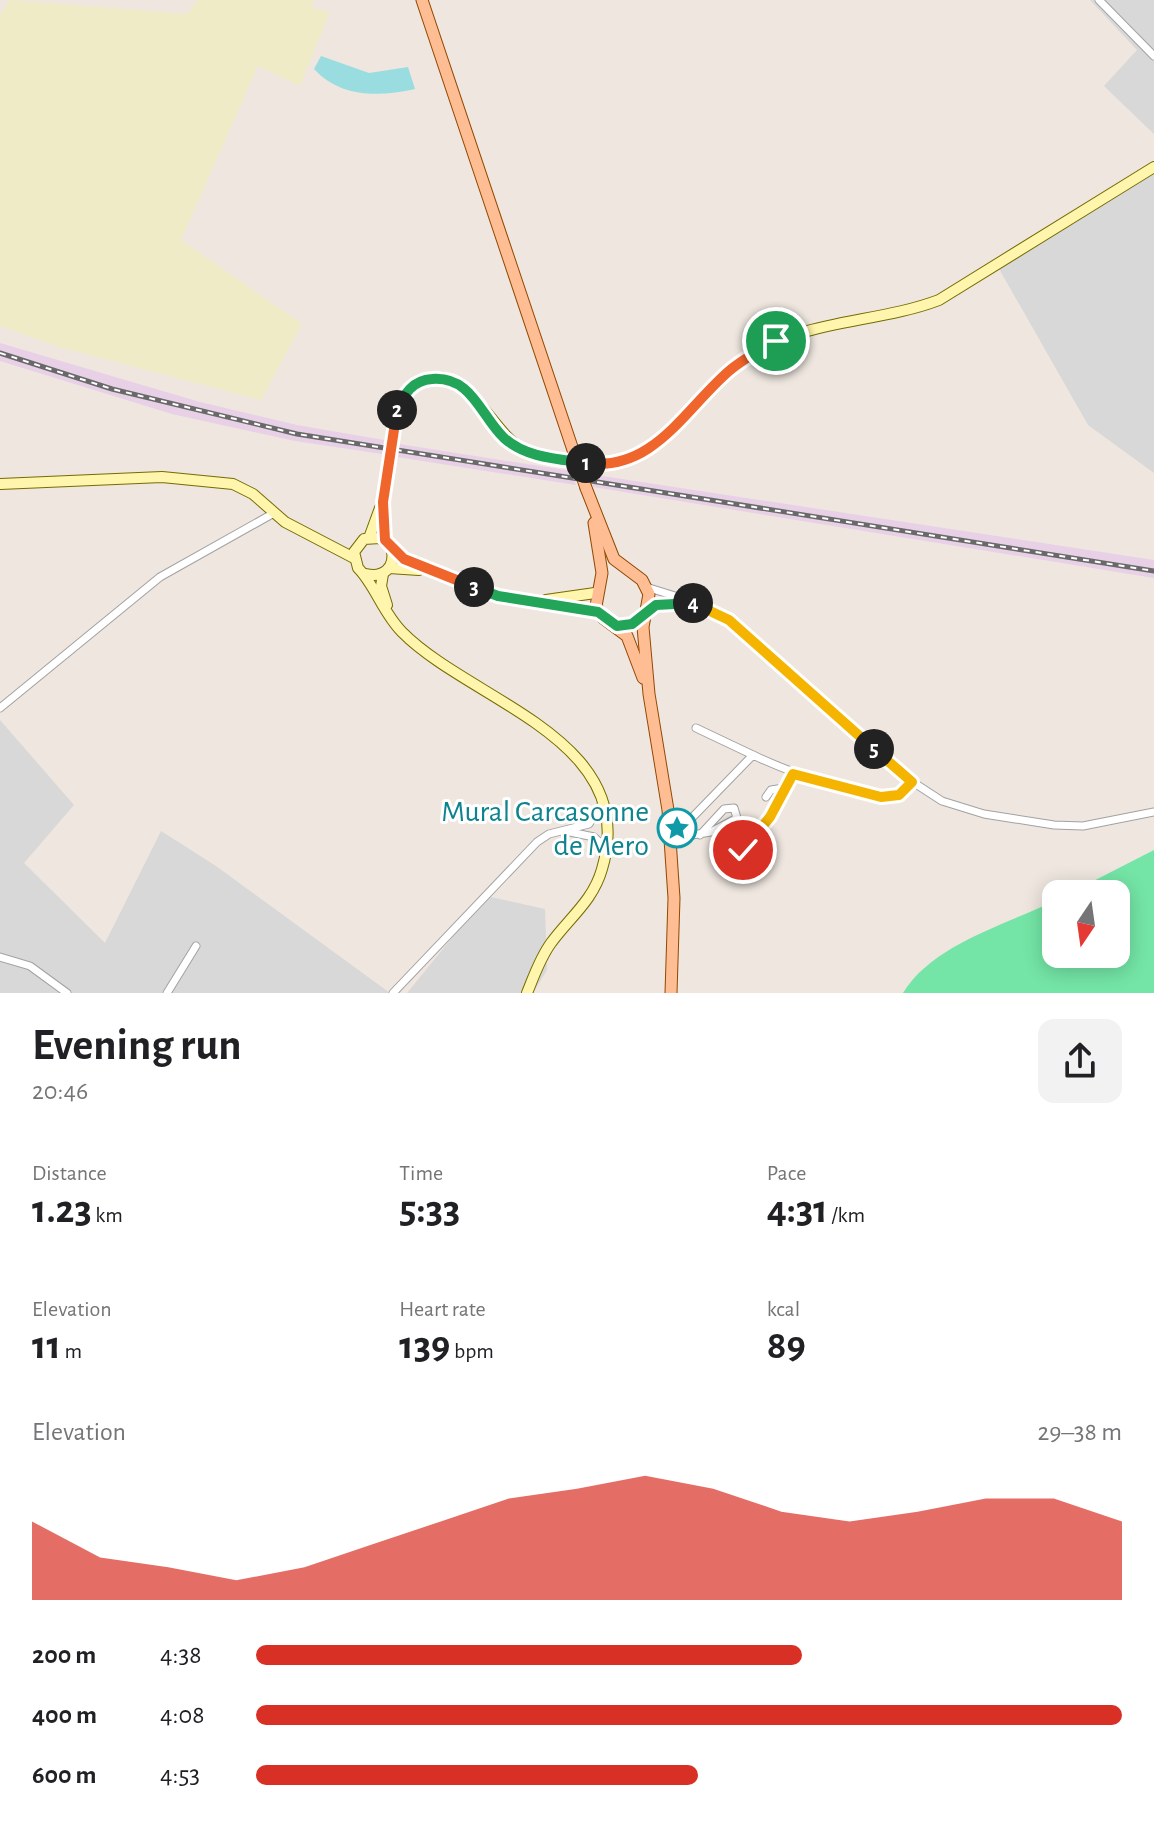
<!DOCTYPE html>
<html lang="en">
<head>
<meta charset="utf-8">
<style>
	:root { --surface:#fff; --page:#f2f2f2; --text:#202124; --muted:#757577; --accent:#d93025 }
	body { margin:0; font-family:"Alegreya Sans",sans-serif; background:var(--page); color:var(--text); height:100vh; display:flex; flex-direction:column; font-size:30px; white-space:nowrap }
	* { box-sizing:border-box; margin:0 }
	p { font-size:26px; color:var(--muted) }
	.icon { flex:none; width:44px; height:44px; fill:none; stroke:currentColor; stroke-width:2; stroke-linecap:round; stroke-linejoin:round }
	.map { position:relative; height:993px; overflow:hidden }
	.side { display:flex; flex-direction:column; background:var(--surface); flex:1 }
	.side>* { flex:none }
	.needle { width:52px; rotate:193deg }
	.tools { position:absolute; left:1042px; top:880px; display:grid; gap:16px }
	.tools a { display:grid; place-items:center; width:88px; height:88px; border-radius:16px; background:var(--surface); box-shadow:0 4px 20px #0003; font-size:40px }
	.pin { position:absolute; display:grid; place-items:center; width:68px; height:68px; color:#fff; margin:-34px; border:4px solid #fff; border-radius:50%; box-shadow:0 2px 8px #0007 }
	.km { position:absolute; width:40px; height:40px; margin:-20px; border-radius:50%; background:#222; color:#fff; font-size:22px; line-height:40px; text-align:center }
	.round { display:grid; place-items:center; flex:none; width:84px; height:84px; border-radius:16px; background:var(--page) }
	.head { display:flex; align-items:center; justify-content:space-between; height:136px; padding:0 32px }
	h1 { font-size:44px; font-weight:700; line-height:60px }
	.metrics { display:grid; grid-template-columns:repeat(3,1fr); gap:12px; height:136px; padding:8px 32px }
	.metrics div { display:grid; align-content:center }
	.metrics b { font-size:40px; font-weight:700 }
	.metrics small { font-size:22px; font-weight:400 }
	.metrics p { font-size:22px }
	.chart { height:224px; padding:16px 32px }
	.chart p { display:flex; justify-content:space-between }
	.chart svg { width:100%; height:144px; margin-top:8px; fill:var(--accent); opacity:.7 }
	ul { padding:0 32px; list-style:none; font-size:26px }
	li { display:grid; grid-template-columns:128px 96px 1fr; align-items:center; height:60px }
	li i { height:20px; border-radius:10px; background:var(--accent) }
	.map>svg:first-child { display:block }
	.residential { fill:#d9d8d8 }
	.industrial { fill:#e8d0e7 }
	.farmland { fill:#efebc7 }
	.pitch { fill:#74e5a6 }
	.water { fill:#9adde0 }
	.lines { fill:none; stroke-linecap:round; stroke-linejoin:round }
	.street-casing { stroke:#a2a2a2; stroke-width:9 }
	.secondary-casing { stroke:#746c00; stroke-width:12 }
	.primary-casing { stroke:#924800; stroke-width:13 }
	.street { stroke:#fff; stroke-width:7 }
	.secondary { stroke:#fff5ac; stroke-width:10 }
	.primary { stroke:#ffbd93; stroke-width:11 }
	.rail-casing { stroke:#696969; stroke-width:5 }
	.rail { stroke:#fff; stroke-width:2; stroke-dasharray:6; stroke-linecap:butt }
	.secondary-bridge-casing { stroke:#746c00; stroke-width:12; stroke-linecap:butt }
	.primary-bridge-casing { stroke:#924800; stroke-width:13; stroke-linecap:butt }
	.secondary-bridge { stroke:#fff5ac; stroke-width:10 }
	.primary-bridge { stroke:#ffbd93; stroke-width:11 }
	.split-1-casing { stroke:#fff; stroke-width:16 }
	.split-2-casing { stroke:#fff; stroke-width:16 }
	.split-3-casing { stroke:#fff; stroke-width:16 }
	.split-4-casing { stroke:#fff; stroke-width:16 }
	.split-5-casing { stroke:#fff; stroke-width:16 }
	.split-6-casing { stroke:#fff; stroke-width:16 }
	.split-1 { stroke:#f0652b; stroke-width:10 }
	.split-2 { stroke:#22a559; stroke-width:10 }
	.split-3 { stroke:#f0652b; stroke-width:10 }
	.split-4 { stroke:#22a559; stroke-width:10 }
	.split-5 { stroke:#f5b400; stroke-width:10 }
	.split-6 { stroke:#f5b400; stroke-width:10 }
	.labels { text-anchor:middle; stroke-width:6; stroke-linejoin:round; paint-order:stroke }
	.culture-label { font-size:30px; fill:#0d838f; stroke:#fff; text-anchor:end }
</style>
</head>
<body>
<div class="map">
<svg width="1154" height="993" viewBox="0 0 1154 993">
	<rect width="100%" height="100%" fill="#eee6df"/>
	<g class="residential">
		<polygon points="1090,0 1154,0 1154,134 1104,86 1137,50"/>
		<polygon points="1154,161 1154,473 1088,425 994,260"/>
		<polygon points="0,720 74,805 24,863 105,943 161,831 216,866 390,993 0,993"/>
		<polygon points="486,896 545,909 547,970 533,993 407,993"/>
	</g>
	<g class="industrial">
		<polygon points="0,343 200,402 297,425 384,440 382,454 295,441 172,414 0,361"/>
		<polygon points="399,444 571,471 576,485 397,457"/>
		<polygon points="589,474 1154,560 1154,578 593,487"/>
	</g>
	<polygon class="farmland" points="9,0 187,14 198,0 314,0 311,7 330,12 300,86 258,66 181,240 302,324 261,400 59,347 0,326 0,15"/>
	<path class="pitch" d="M1154,850V993H903C933,944 1006,925 1056,900V954H1116V894H1068Z"/>
	<path class="water" d="M321,56L369,73L408,67L415,89C379,97 341,98 314,69Z"/>
	<g class="lines">
		<defs>
			<g id="street">
				<polyline points="1099,0 1154,56"/>
				<polyline points="646,587 701,604 681,602 647,609"/>
				<polyline points="701,604 729,620 905,777 942,801 984,814 1054,825 1083,826 1154,812"/>
				<polyline points="0,708 160,577 274,513"/>
				<polyline points="696,728 753,755"/>
				<polyline points="766,797 771,790 784,788 793,774"/>
				<polyline points="570,832 594,837 605,847"/>
				<path d="M700,835L724,809L734,808L737,818L711,832L692,835L683,827L753,755C778,767 873,805 898,795C904,793 908,787 912,782"/>
				<polyline points="743,850 770,817 784,788"/>
				<polyline points="0,957 30,966 67,993"/>
				<polyline points="167,993 196,946"/>
				<polyline points="393,993 537,842 549,834 589,824 602,803"/>
			</g>
			<g id="secondary">
				<path d="M394,431C397,410 401,391 422,381C467,360 491,434 525,451C545,461 573,463 596,464C662,468 696,394 744,360C800,319 876,324 939,300L1154,167"/>
				<polyline points="0,484 162,477 233,484 253,494 285,522 354,558"/>
				<polyline points="369,538 380,508"/>
				<polyline points="385,540 383,502 389,462"/>
				<polyline points="389,568 419,570"/>
				<path d="M366,574C383,578 395,568 392,551"/>
				<polyline points="383,574 381,586 387,605"/>
				<polyline points="546,600 595,593"/>
				<path d="M527,993C534,976 540,958 551,943C569,918 593,901 602,869C641,739 471,702 402,632C383,613 375,585 358,568L354,552L364,539L380,538L404,559L498,596L598,612"/>
			</g>
			<g id="primary">
				<polyline points="422,0 574,453"/>
				<polyline points="586,488 614,559 642,580 649,594 643,627 649,694 668,810 674,898 671,993"/>
				<polyline points="594,523 602,573 596,606 603,618 627,636 643,678"/>
			</g>
		</defs>
		<use href="#street" class="street-casing"/>
		<use href="#secondary" class="secondary-casing"/>
		<use href="#primary" class="primary-casing"/>
		<use href="#street" class="street"/>
		<use href="#secondary" class="secondary"/>
		<use href="#primary" class="primary"/>
		<defs>
			<polyline id="rail" points="0,353 112,389 297,434 1154,571"/>
		</defs>
		<use href="#rail" class="rail-casing"/>
		<use href="#rail" class="rail"/>
		<defs>
			<polyline id="secondary-bridge" points="389,462 394,431"/>
			<polyline id="primary-bridge" points="574,453 586,488"/>
		</defs>
		<use href="#secondary-bridge" class="secondary-bridge-casing"/>
		<use href="#primary-bridge" class="primary-bridge-casing"/>
		<use href="#secondary-bridge" class="secondary-bridge"/>
		<use href="#primary-bridge" class="primary-bridge"/>
	</g>
	<g class="lines">
		<defs>
			<path id="split-1" d="M586,463C653,472 684,410 729,371C743,359 760,350 776,341"/>
			<path id="split-2" d="M397,410C404,394 413,380 432,379C472,376 480,415 504,438C526,458 558,459 586,463"/>
			<polyline id="split-3" points="397,410 383,502 385,540 404,559 474,587"/>
			<polyline id="split-4" points="474,587 498,596 598,612 617,626 632,624 656,605 693,603"/>
			<polyline id="split-5" points="693,603 729,620 874,749"/>
			<polyline id="split-6" points="743,850 770,817 793,774 881,797 899,795 912,782 874,749"/>
		</defs>
		<use href="#split-1" class="split-1-casing"/>
		<use href="#split-2" class="split-2-casing"/>
		<use href="#split-3" class="split-3-casing"/>
		<use href="#split-4" class="split-4-casing"/>
		<use href="#split-5" class="split-5-casing"/>
		<use href="#split-6" class="split-6-casing"/>
		<use href="#split-1" class="split-1"/>
		<use href="#split-2" class="split-2"/>
		<use href="#split-3" class="split-3"/>
		<use href="#split-4" class="split-4"/>
		<use href="#split-5" class="split-5"/>
		<use href="#split-6" class="split-6"/>
	</g>
	<defs>
		<symbol id="sight-ring" viewBox="-11 -11 22 22"><circle r="9.5" fill="#fff" stroke="#0f9aa8" stroke-width="1.5"/><path d="M0-6L1.8-2.2L6-1.7L2.9 1.2L3.7 5.4L0 3.3L-3.7 5.4L-2.9 1.2L-6-1.7L-1.8-2.2Z" fill="#0f9aa8"/></symbol>
	</defs>
	<g fill-rule="evenodd">
		<use href="#sight-ring" x="655" y="806" width="44" height="44"/>
	</g>
	<g class="labels">
		<g class="culture-label">
			<text x="649" y="821">Mural Carcasonne<tspan x="649" dy="34">de Mero</tspan></text>
		</g>
	</g>
</svg>
<div class="tools">
<a><svg class="needle" viewBox="-14 -14 28 28"><path d="M0-13l5 13h-10z" fill="#e53935"/><path d="M0 13l5-13h-10z" fill="#757577"/></svg></a>
</div>
<div class="pin" style="left:776px;top:341px;background:#1e9e55"><svg class="icon" aria-label="arrive" viewBox="0 0 24 24"><path d="M6 21V4h12l-3 4 3 4H6"/></svg></div>
<div class="pin" style="left:743px;top:850px;background:#d93025"><svg class="icon" aria-label="check" viewBox="0 0 24 24"><path d="M5 12l5 5 9-10"/></svg></div>
<b class="km" style="left:586px;top:463px">1</b>
<b class="km" style="left:397px;top:410px">2</b>
<b class="km" style="left:474px;top:587px">3</b>
<b class="km" style="left:693px;top:603px">4</b>
<b class="km" style="left:874px;top:749px">5</b>
</div>
<section class="side">
<div class="head"><div><h1>Evening run</h1><p>20:46</p></div><a class="round"><svg class="icon" aria-label="share" viewBox="0 0 24 24"><path d="M12 15V3M7 8l5-5 5 5M5 13v7h14v-7"/></svg></a></div>
<div class="metrics">
<div><p>Distance</p><b>1.23<small> km</small></b></div>
<div><p>Time</p><b>5:33</b></div>
<div><p>Pace</p><b>4:31<small> /km</small></b></div>
</div>
<div class="metrics">
<div><p>Elevation</p><b>11<small> m</small></b></div>
<div><p>Heart rate</p><b>139<small> bpm</small></b></div>
<div><p>kcal</p><b>89</b></div>
</div>
<div class="chart"><p><span>Elevation</span>29–38 m</p>
<svg viewBox="0 0 160 44" preserveAspectRatio="none"><path d="M0 44V20L10 31L20 34L30 38L40 34L50 27L60 20L70 13L80 10L90 6L100 10L110 17L120 20L130 17L140 13L150 13L160 20V44z"/></svg>
</div>
<ul>
<li><b>200 m</b>4:38<i style="width:63%"></i></li>
<li><b>400 m</b>4:08<i style="width:100%"></i></li>
<li><b>600 m</b>4:53<i style="width:51%"></i></li>
</ul>
</section>
</body>
</html>
